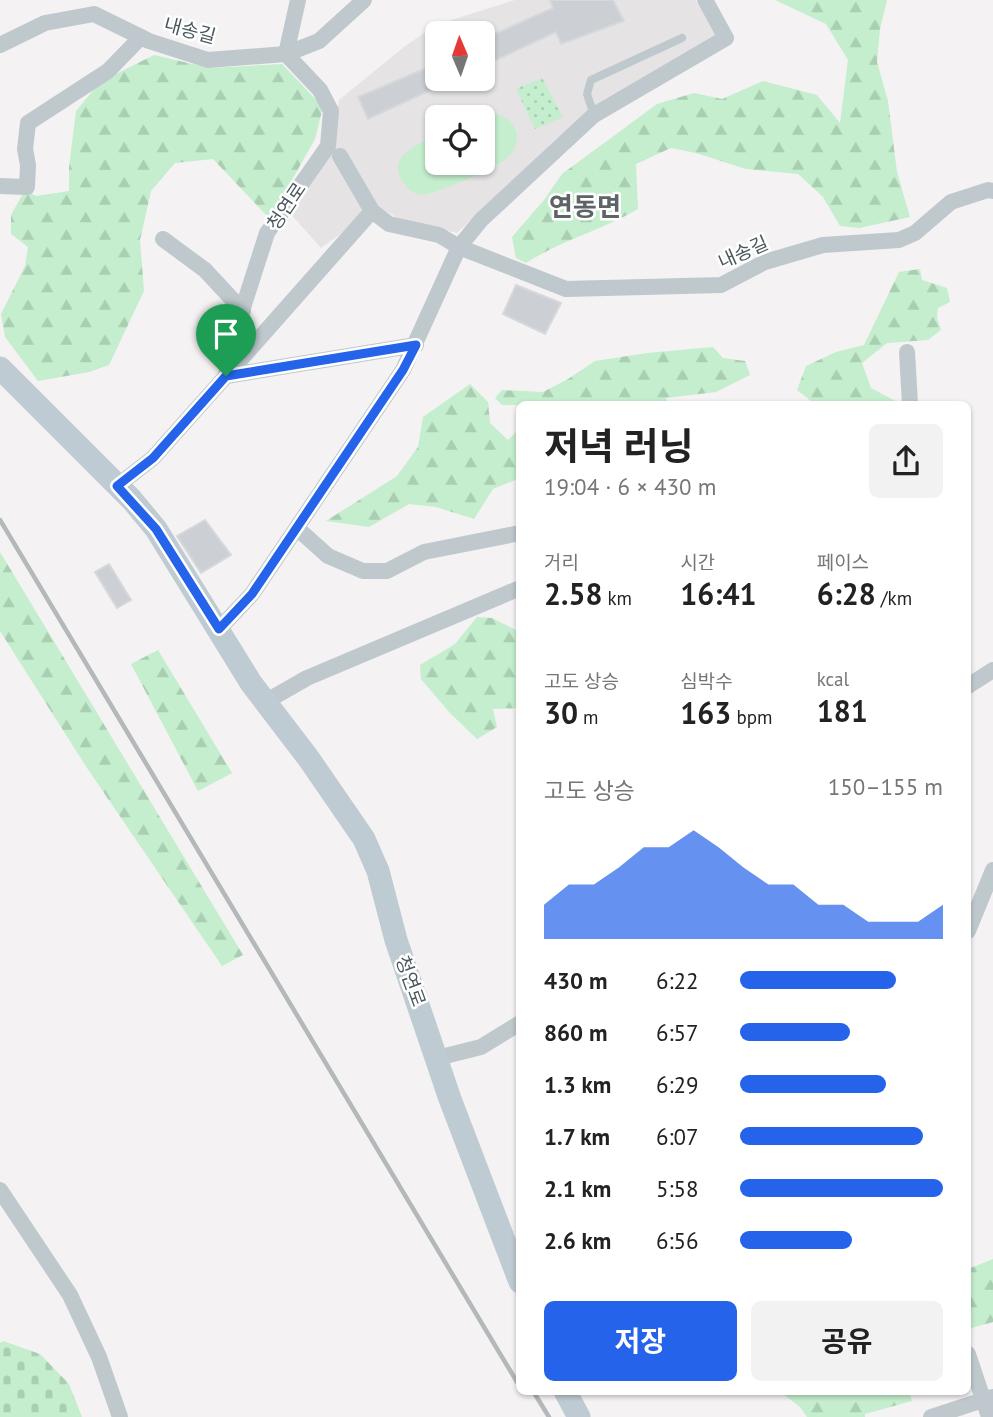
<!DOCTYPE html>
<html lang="ko">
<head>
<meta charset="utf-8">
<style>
	:root { --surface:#fff; --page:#f2f2f2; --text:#222; --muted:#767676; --accent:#2563eb }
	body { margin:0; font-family:"PT Sans","Noto Sans KR",sans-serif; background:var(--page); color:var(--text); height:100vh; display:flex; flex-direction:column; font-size:26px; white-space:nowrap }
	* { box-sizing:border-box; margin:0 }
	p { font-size:23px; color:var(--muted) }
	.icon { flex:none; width:38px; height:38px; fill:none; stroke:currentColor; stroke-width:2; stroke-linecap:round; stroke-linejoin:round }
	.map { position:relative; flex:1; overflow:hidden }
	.panel { position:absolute; left:516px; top:401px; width:455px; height:994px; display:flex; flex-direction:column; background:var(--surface); border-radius:10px; box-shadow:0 2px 5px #0004 }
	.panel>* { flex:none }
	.needle { width:46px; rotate:358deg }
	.controls { position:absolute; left:425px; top:21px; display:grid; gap:14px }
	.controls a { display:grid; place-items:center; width:70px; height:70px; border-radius:10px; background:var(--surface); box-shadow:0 2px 5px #0004; font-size:35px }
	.pin { position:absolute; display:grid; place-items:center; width:60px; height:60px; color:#fff; margin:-72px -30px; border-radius:50% 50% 50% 0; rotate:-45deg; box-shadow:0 0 7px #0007 }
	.pin .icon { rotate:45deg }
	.round { display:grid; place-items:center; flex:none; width:74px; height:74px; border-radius:10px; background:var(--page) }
	.overview { display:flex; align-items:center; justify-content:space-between; height:119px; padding:0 28px }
	h1 { font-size:38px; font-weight:700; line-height:52px }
	.stats { display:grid; grid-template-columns:repeat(3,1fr); gap:10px; height:119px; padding:7px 28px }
	.stats div { display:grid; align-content:center }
	.stats b { font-size:30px; font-weight:700 }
	.stats small { font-size:19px; font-weight:400 }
	.stats p { font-size:19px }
	.chart { height:196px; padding:14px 28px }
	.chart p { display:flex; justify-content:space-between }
	.chart svg { width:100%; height:126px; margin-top:7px; fill:var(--accent); opacity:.7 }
	.button { display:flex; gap:14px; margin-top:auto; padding:14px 28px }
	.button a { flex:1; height:80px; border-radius:10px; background:var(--accent); color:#fff; font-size:28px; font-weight:700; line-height:80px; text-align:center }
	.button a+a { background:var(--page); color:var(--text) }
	ul { padding:0 28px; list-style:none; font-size:23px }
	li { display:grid; grid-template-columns:112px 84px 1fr; align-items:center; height:52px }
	li i { height:18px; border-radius:9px; background:var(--accent) }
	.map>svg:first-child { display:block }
	.education { fill:#e5e3e3; fill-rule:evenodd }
	.grass { fill:url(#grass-dots) }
	.forest { fill:url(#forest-firs) }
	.cemetery { fill:url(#cemetery-stones) }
	.pitch { fill:#c4eecd }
	.building { fill:#ccd0d4; stroke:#d6d9dc; stroke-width:2 }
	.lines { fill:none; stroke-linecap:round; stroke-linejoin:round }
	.lane { stroke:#bec8cd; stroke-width:8 }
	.street { stroke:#bec8cd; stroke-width:16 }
	.secondary { stroke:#bfcbd2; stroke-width:23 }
	.rail { stroke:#b4b8bb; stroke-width:4.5 }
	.route-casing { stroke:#fff; stroke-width:14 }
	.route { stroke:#2563eb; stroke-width:9 }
	.labels { text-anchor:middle; stroke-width:5; stroke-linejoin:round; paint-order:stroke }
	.street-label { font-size:19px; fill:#4a585e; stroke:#fff }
	.district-label { font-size:26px; font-weight:bold; fill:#5e6366; stroke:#fff }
</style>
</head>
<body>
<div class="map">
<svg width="993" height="1417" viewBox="0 0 993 1417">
	<defs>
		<pattern id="grass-dots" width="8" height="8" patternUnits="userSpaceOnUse" patternTransform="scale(1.75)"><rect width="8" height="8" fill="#c4eecd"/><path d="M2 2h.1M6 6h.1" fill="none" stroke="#aaceb2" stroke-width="1.8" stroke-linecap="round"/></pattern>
		<pattern id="forest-firs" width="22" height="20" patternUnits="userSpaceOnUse" patternTransform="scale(1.75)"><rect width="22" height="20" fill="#c4eecd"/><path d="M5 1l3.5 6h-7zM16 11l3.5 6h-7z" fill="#aaceb2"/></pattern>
		<pattern id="cemetery-stones" width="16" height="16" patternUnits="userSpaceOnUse" patternTransform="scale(1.75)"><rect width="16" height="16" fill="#c4eecd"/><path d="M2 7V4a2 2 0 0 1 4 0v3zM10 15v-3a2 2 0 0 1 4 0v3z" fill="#aaceb2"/></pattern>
	</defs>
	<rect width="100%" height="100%" fill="#f4f2f2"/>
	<path class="education" d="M515,0H695L717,35L605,99L556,139L457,233L398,218L378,207L321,248L288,211L332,148L339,100L404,47L436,25ZM438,33H483V79H438ZM438,117H483V163H438Z"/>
	<polygon class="grass" points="542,78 563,117 535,129 516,89"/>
	<g class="forest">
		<path d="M775,0H887L880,29L877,62L888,101L897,172L910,217L859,228L840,226L823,197L798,174L746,169L696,153L671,148L636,164L638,209C602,230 562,240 526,263L516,258L512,237L544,200L562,174L657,104L694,93L722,99L763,81L817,95L840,123L848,60L826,24Z"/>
		<polygon points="154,55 210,68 282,64 323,107 315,139 270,219 213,159 175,163 151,191 140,240 144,291 109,365 89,372 38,381 5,337 1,314 25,266 28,247 11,234 11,215 25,190 36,196 69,191 69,167 76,111 100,82"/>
		<polygon points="920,269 922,280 947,288 950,302 938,308 937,318 941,330 928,340 887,343 862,363 871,388 901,404 815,404 797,390 806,366 836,352 864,345 899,272"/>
		<polygon points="713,347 723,358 745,361 750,375 716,392 666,398 668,404 502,405 495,398 502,390 543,392 568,379 595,361 647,353"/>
		<polygon points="470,384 488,402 490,423 508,440 520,428 520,478 493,489 474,519 436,507 409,504 369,527 326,521 397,476 418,447 423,417"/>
		<polygon points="0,552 243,955 222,966 87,768 0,631"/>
		<polygon points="477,617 492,618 520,632 520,708 493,709 497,727 477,739 450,713 421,679 420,665 455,644"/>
		<polygon points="158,650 232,773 198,791 131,664"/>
		<polygon points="993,1259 993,1322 968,1329 968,1269"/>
		<polygon points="779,1391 909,1391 912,1401 865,1414 865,1417 807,1417 800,1407"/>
	</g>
	<polygon class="cemetery" points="3,1341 40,1354 69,1384 82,1417 0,1417 0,1343"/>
	<path class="pitch" d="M484,112C510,112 529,135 508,157C500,166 430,197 420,195C412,193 407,188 403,182C386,155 419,144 437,135L438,163H483V117H473Z"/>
	<g class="building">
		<polygon points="550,0 613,0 624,21 561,44 556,32 483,66 483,39 553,8"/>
		<polygon points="438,63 438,79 455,79 368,119 358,97"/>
		<polygon points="516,285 561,303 545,334 503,314"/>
		<polygon points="205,520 231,555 201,573 177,536"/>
		<polygon points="109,564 131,600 117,608 95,572"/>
	</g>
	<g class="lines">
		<polyline class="lane" points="594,115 587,94 591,80 682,38"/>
		<g class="street">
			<polyline points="0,45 45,23 94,14 149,41 208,60 286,54 319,41 364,0"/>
			<polyline points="340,156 372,211 389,224 439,235 459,247 481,220 594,115 726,38 705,0"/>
			<polyline points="0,186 27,187 28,165 25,149 28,123 108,71 141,37"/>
			<polyline points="163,239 205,270 243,311"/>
			<polyline points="907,352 910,404"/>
			<polyline points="226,376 372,211"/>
			<polyline points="226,376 416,345"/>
			<polyline points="117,486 153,458 226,376 231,345 267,233 328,146 331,111 320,90 286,54 298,0"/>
			<polyline points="298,529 328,556 363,571 387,571 424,552 520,533"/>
			<polyline points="219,629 252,594 403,370 459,247 566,289 721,285 765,262 823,245 899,240 915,233 951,202 988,190 993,191"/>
			<polyline points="968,686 993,670"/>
			<polyline points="265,702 307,678 520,588"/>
			<polyline points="968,931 993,870"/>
			<polyline points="437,1058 481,1047 520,1023"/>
			<polyline points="0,1190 70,1295 99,1357 120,1417"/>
			<polyline points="968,1354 989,1417"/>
			<polyline points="931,1417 992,1397"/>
		</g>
		<g class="secondary">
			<polyline points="0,368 132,500 156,529 251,683 309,759 364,839 378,871 396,940 450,1099 520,1282"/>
			<polyline points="565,1391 579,1417"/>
		</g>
		<g class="rail">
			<polyline points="0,520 520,1387"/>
			<polyline points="533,1391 549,1417"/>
		</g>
	</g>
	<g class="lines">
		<defs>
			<polygon id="route" points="416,345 403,370 252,594 219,629 156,529 117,486 153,458 226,376"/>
		</defs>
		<use href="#route" class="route-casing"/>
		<use href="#route" class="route"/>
	</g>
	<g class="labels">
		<g class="street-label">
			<text transform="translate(190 30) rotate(15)" y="7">내송길</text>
			<text transform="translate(286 206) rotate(-56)" y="7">청연로</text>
			<text transform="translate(743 252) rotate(-24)" y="7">내송길</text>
			<text transform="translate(411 981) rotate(70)" y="7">청연로</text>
		</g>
		<g class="district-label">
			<text x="585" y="216">연동면</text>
		</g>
	</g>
</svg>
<div class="controls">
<a><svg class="needle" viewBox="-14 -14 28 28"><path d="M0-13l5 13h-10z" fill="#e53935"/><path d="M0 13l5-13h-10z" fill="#767676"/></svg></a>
<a><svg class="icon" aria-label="locate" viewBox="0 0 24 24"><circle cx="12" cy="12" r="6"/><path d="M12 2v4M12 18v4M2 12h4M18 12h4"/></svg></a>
</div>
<div class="pin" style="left:226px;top:376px;background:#1e9e55"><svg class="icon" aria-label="arrive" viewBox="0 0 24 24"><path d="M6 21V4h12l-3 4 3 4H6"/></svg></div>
<section class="panel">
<div class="overview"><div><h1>저녁 러닝</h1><p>19:04 · 6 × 430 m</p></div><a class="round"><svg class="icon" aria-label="share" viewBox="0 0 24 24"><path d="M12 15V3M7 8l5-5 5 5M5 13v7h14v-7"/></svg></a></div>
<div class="stats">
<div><p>거리</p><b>2.58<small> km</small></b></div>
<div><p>시간</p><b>16:41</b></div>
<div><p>페이스</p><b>6:28<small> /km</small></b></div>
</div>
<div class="stats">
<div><p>고도 상승</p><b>30<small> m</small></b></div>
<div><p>심박수</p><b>163<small> bpm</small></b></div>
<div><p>kcal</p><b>181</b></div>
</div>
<div class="chart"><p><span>고도 상승</span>150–155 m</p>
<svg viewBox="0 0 160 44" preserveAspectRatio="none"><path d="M0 44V32L10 25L20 25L30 19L40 12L50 12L60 6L70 12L80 19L90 25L100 25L110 32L120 32L130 38L140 38L150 38L160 32V44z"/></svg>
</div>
<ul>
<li><b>430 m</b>6:22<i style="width:77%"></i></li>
<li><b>860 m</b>6:57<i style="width:54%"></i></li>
<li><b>1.3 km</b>6:29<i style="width:72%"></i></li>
<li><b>1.7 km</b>6:07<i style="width:90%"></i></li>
<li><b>2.1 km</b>5:58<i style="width:100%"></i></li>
<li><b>2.6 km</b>6:56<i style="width:55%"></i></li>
</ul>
<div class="button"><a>저장</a><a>공유</a></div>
</section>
</div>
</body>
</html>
